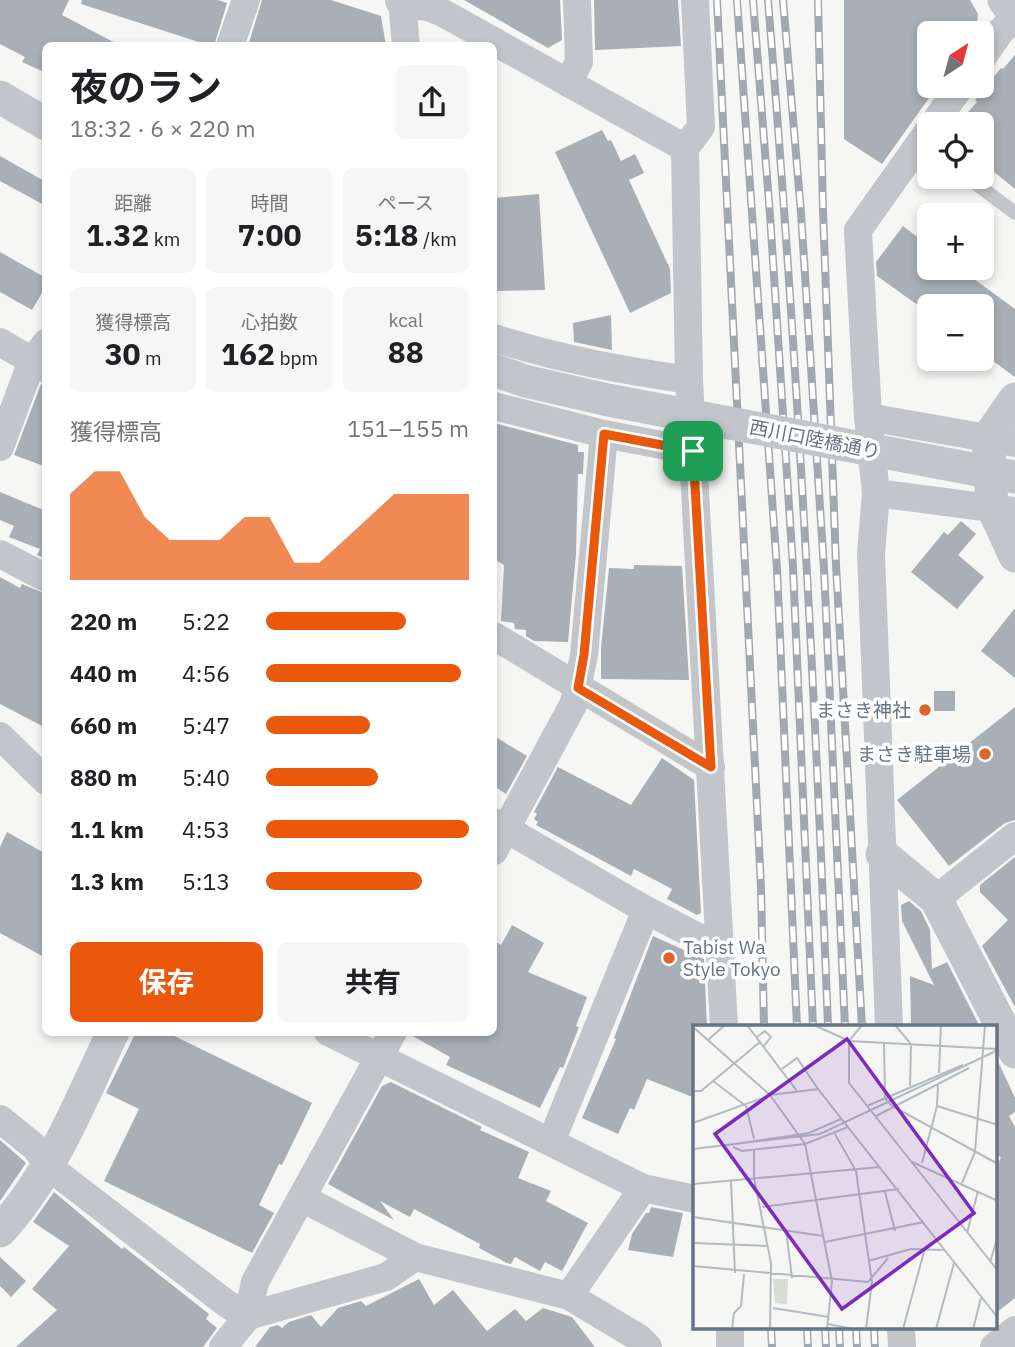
<!DOCTYPE html>
<html lang="ja">
<head>
<meta charset="utf-8">
<style>
	:root { --surface:#fff; --page:#f6f6f6; --text:#202124; --muted:#757577; --accent:#ea580c }
	body { margin:0; font-family:"IBM Plex Sans","Noto Sans JP",sans-serif; background:var(--page); color:var(--text); height:100vh; display:flex; flex-direction:column; font-size:26px; white-space:nowrap }
	* { box-sizing:border-box; margin:0 }
	p { font-size:23px; color:var(--muted) }
	.icon { flex:none; width:38px; height:38px; fill:none; stroke:currentColor; stroke-width:2; stroke-linecap:round; stroke-linejoin:round }
	.map { position:relative; flex:1; overflow:hidden }
	.side { position:absolute; left:42px; top:42px; width:455px; height:994px; display:flex; flex-direction:column; background:var(--surface); border-radius:10px; box-shadow:0 4px 10px #0003 }
	.side>* { flex:none }
	.needle { width:46px; rotate:36deg }
	.controls { position:absolute; left:917px; top:21px; display:grid; gap:14px }
	.controls a { display:grid; place-items:center; width:77px; height:77px; border-radius:10px; background:var(--surface); box-shadow:0 4px 10px #0003; font-size:35px }
	.pin { position:absolute; display:grid; place-items:center; width:60px; height:60px; color:#fff; margin:-30px; border-radius:14px; box-shadow:0 4px 10px #0006 }
	.round { display:grid; place-items:center; flex:none; width:74px; height:74px; border-radius:10px; background:var(--page) }
	.overview { display:flex; align-items:center; justify-content:space-between; height:119px; padding:0 28px }
	h1 { font-size:38px; font-weight:700; line-height:52px }
	.stats { display:grid; grid-template-columns:repeat(3,1fr); gap:10px; height:119px; padding:7px 28px }
	.stats div { display:grid; align-content:center; border-radius:10px; background:var(--page); text-align:center }
	.stats b { font-size:30px; font-weight:700 }
	.stats small { font-size:19px; font-weight:400 }
	.stats p { font-size:19px }
	.chart { height:196px; padding:14px 28px }
	.chart p { display:flex; justify-content:space-between }
	.chart svg { width:100%; height:126px; margin-top:7px; fill:var(--accent); opacity:.7 }
	.primary-button { display:flex; gap:14px; margin-top:auto; padding:14px 28px }
	.primary-button a { flex:1; height:80px; border-radius:10px; background:var(--accent); color:#fff; font-size:28px; font-weight:700; line-height:80px; text-align:center }
	.primary-button a+a { background:var(--page); color:var(--text) }
	ul { padding:0 28px; list-style:none; font-size:23px }
	li { display:grid; grid-template-columns:112px 84px 1fr; align-items:center; height:52px }
	li i { height:18px; border-radius:9px; background:var(--accent) }
	.map>svg:first-child { display:block }
	.building { fill:#a9afb6 }
	.lines { fill:none; stroke-linecap:round; stroke-linejoin:round }
	.service { stroke:#c2c5c9; stroke-width:14 }
	.minor { stroke:#c2c5c9; stroke-width:28 }
	.tertiary { stroke:#c2c5c9; stroke-width:33 }
	.rail-casing { stroke:#a3a8ae; stroke-width:8 }
	.rail { stroke:#fff; stroke-width:5; stroke-dasharray:16; stroke-linecap:butt }
	.tertiary-bridge { stroke:#c2c5c9; stroke-width:33 }
	.route-casing { stroke:#fff; stroke-width:14 }
	.route { stroke:#ea580c; stroke-width:9 }
	.poi-dot { fill:#dd652d; stroke:#fff; stroke-width:2.5 }
	.labels { text-anchor:middle; stroke-width:7; stroke-linejoin:round; paint-order:stroke }
	.street-label { font-size:19px; fill:#677484; stroke:#fff }
	.poi-label { font-size:19px; fill:#677484; stroke:#fff; text-anchor:end }
	.inset-road { fill:none; stroke:#b4bbc0; stroke-width:2 }
	.view { fill:#7b2cbf; fill-opacity:0.15; stroke:#7b2cbf; stroke-width:3.5 }
	.inset-edge { fill:none; stroke:#677484; stroke-width:3.5 }
</style>
</head>
<body>
<div class="map">
<svg width="1015" height="1347" viewBox="0 0 1015 1347">
	<rect width="100%" height="100%" fill="#f6f7f4"/>
	<g class="building">
		<polygon points="0,0 69,0 62,15 121,46 46,46 46,73 22,62 25,57 0,44"/>
		<polygon points="82,0 218,0 227,3 214,46 211,46 81,4"/>
		<polygon points="262,0 331,0 381,16 386,46 248,46"/>
		<polygon points="464,0 560,0 562,40 548,48"/>
		<polygon points="594,0 678,0 681,46 595,50"/>
		<polygon points="844,0 970,0 978,14 976,33 929,33 929,98 882,164 844,139"/>
		<polygon points="1015,55 1015,189 982,162 982,124 967,113 977,102 975,100 1001,68 1003,69"/>
		<polygon points="602,130 608,141 611,140 621,161 635,154 644,173 629,180 670,269 671,293 630,313 555,152"/>
		<polygon points="0,156 46,182 46,206 0,181"/>
		<polygon points="539,194 545,290 494,291 494,198"/>
		<polygon points="903,226 929,246 929,268 959,268 1015,309 1015,377 982,353 982,306 919,306 877,276 876,262"/>
		<polygon points="0,252 46,278 46,286 32,310 0,292"/>
		<polygon points="611,315 612,350 574,342 573,323"/>
		<polygon points="41,384 46,386 46,467 14,455"/>
		<polygon points="494,423 578,445 578,452 584,452 583,474 578,474 576,554 568,642 534,641 526,636 526,630 515,629 514,623 501,621 504,565 494,559"/>
		<polygon points="0,492 46,511 46,559 37,555 40,549 9,537 14,526 0,520"/>
		<polygon points="961,521 976,534 958,555 984,577 957,609 911,572 944,532 948,535"/>
		<polygon points="634,565 682,566 689,680 601,679 601,648 609,568 634,569"/>
		<polygon points="0,577 20,588 22,584 46,594 46,728 0,704"/>
		<polygon points="1015,608 1015,678 981,651"/>
		<rect x="934" y="691" width="21" height="20"/>
		<polygon points="1015,707 1015,820 1005,823 949,866 897,800"/>
		<polygon points="494,736 527,756 506,794 494,786"/>
		<polygon points="662,758 694,780 701,913 697,915 667,899 672,889 634,869 631,876 536,825 538,822 534,819 537,814 534,812 558,767 631,805"/>
		<polygon points="7,832 46,854 46,958 0,933 0,847"/>
		<polygon points="1015,857 1015,1007 982,946 1008,920 980,892 980,885"/>
		<polygon points="909,901 921,911 930,930 932,969 947,962 980,1027 911,1027 910,976 934,985 902,921 901,905"/>
		<polygon points="512,925 544,943 528,972 587,997 576,1026 579,1027 563,1068 560,1067 540,1108 446,1065 450,1057 409,1034 410,1032 494,1032 494,941 501,945"/>
		<polygon points="653,936 704,959 707,1027 695,1027 695,1098 647,1079 634,1110 630,1108 618,1134 582,1118 616,1039 614,1038"/>
		<polygon points="136,1032 166,1032 312,1103 282,1165 279,1164 259,1205 274,1213 252,1253 104,1181 139,1109 106,1093"/>
		<polygon points="996,1057 1015,1098 1015,1112 1009,1116 1015,1127 1015,1298 996,1313 996,1165 1001,1158 996,1153"/>
		<polygon points="391,1082 482,1127 480,1130 529,1152 518,1178 551,1191 546,1201 588,1223 562,1271 545,1262 540,1271 515,1257 511,1264 507,1263 479,1248 480,1244 414,1209 410,1217 380,1201 394,1220 328,1184 382,1086"/>
		<polygon points="0,1140 26,1163 0,1201"/>
		<polygon points="54,1192 122,1249 124,1247 209,1314 206,1319 217,1328 203,1347 16,1347 57,1310 32,1289 69,1246 33,1222"/>
		<polygon points="651,1207 683,1213 673,1257 628,1250 632,1234 646,1213 649,1213"/>
		<polygon points="0,1257 26,1281 11,1297 0,1286"/>
		<polygon points="419,1279 434,1305 453,1290 487,1331 515,1309 526,1321 543,1308 572,1317 595,1347 255,1347 270,1327 278,1325 282,1328 289,1322 311,1315 321,1327 338,1308 361,1301 366,1306"/>
	</g>
	<g class="lines">
		<polyline class="service" points="967,177 1015,213"/>
		<g class="minor">
			<polyline points="399,0 402,1 406,46"/>
			<polyline points="419,4 443,13 685,148 689,380 724,1027"/>
			<polyline points="230,46 246,0"/>
			<polyline points="982,58 1001,31 1015,17"/>
			<polyline points="568,83 579,62 577,0"/>
			<polyline points="933,124 961,86"/>
			<polyline points="685,148 701,127 695,0"/>
			<path d="M494,338C560,359 621,370 689,380"/>
			<polyline points="0,342 46,369"/>
			<polyline points="494,406 604,434 693,451"/>
			<polyline points="868,417 1015,443"/>
			<polyline points="0,447 32,361 46,343"/>
			<polyline points="876,493 1015,511"/>
			<polyline points="0,554 46,578"/>
			<polyline points="494,636 711,767"/>
			<polyline points="0,736 46,781"/>
			<polyline points="494,822 646,910 721,949"/>
			<polyline points="494,851 574,703 584,655 604,434"/>
			<polyline points="936,899 1015,836"/>
			<polyline points="889,1027 871,554 876,493 868,417 858,230 929,130"/>
			<polyline points="328,1032 643,1188 695,1199"/>
			<polyline points="0,1119 36,1148 49,1167 227,1304 248,1316 386,1277 415,1257"/>
			<polyline points="551,1142 646,910"/>
			<polyline points="302,1198 415,1257 569,1296 639,1338 648,1347"/>
			<polyline points="569,1296 643,1188"/>
			<polyline points="730,1328 730,1347"/>
			<polyline points="901,1328 902,1347"/>
			<polyline points="223,1347 248,1316 255,1282 393,1032"/>
			<polyline points="994,1347 1015,1330"/>
		</g>
		<g class="tertiary">
			<polyline points="1004,0 1015,15"/>
			<polyline points="402,1 419,4 418,0"/>
			<polyline points="0,97 46,124"/>
			<polyline points="1015,399 988,438 992,506 1015,556"/>
			<polyline points="882,854 936,899 1015,1052"/>
			<path d="M0,1231C52,1175 80,1101 113,1032"/>
		</g>
		<defs>
			<g id="rail">
				<polyline points="717,0 761,887 764,1027"/>
				<polyline points="737,0 777,569 797,1027"/>
				<polyline points="753,0 770,215 793,567 813,1027"/>
				<path d="M768,0C796,342 815,684 828,1027"/>
				<polyline points="783,0 801,213 824,569 845,1027"/>
				<polyline points="818,0 823,210 836,565 862,1027"/>
				<polyline points="771,1328 772,1347"/>
				<polyline points="807,1328 808,1347"/>
				<polyline points="825,1328 826,1347"/>
				<polyline points="839,1328 840,1347"/>
				<polyline points="856,1328 857,1347"/>
				<polyline points="874,1328 875,1347"/>
			</g>
		</defs>
		<use href="#rail" class="rail-casing"/>
		<use href="#rail" class="rail"/>
		<polyline class="tertiary-bridge" points="494,370 525,381 608,400 1015,477"/>
	</g>
	<g class="lines">
		<defs>
			<polygon id="route" points="604,434 693,451 711,767 578,688 584,655"/>
		</defs>
		<use href="#route" class="route-casing"/>
		<use href="#route" class="route"/>
	</g>
	<g class="poi-dot">
		<circle cx="925" cy="710" r="7"/>
		<circle cx="985" cy="754" r="7"/>
		<circle cx="669" cy="958" r="7"/>
	</g>
	<g class="labels">
		<g class="street-label">
			<text transform="translate(815 439) rotate(11)" y="7">西川口陸橋通り</text>
		</g>
		<g class="poi-label">
			<text x="911" y="717">まさき神社</text>
			<text x="971" y="761">まさき駐車場</text>
			<text x="683" y="954" text-anchor="start">Tabist Wa<tspan x="683" dy="22">Style Tokyo</tspan></text>
		</g>
	</g>
	<g transform="translate(693 1025)">
		<rect width="304" height="304" fill="#f6f7f4"/>
		<path d="M80,254H95L94,279L82,278Z" fill="#d7ddd5"/>
		<path class="inset-road" d="M54,0L104,66M121,0L156,16L305,24M169,0L156,16V58L305,246M202,0L218,19L217,61M0,2L77,70L112,119L139,256L134,304M64,12L72,6L78,12L71,21M15,15L32,0M191,18L192,73L199,81L305,139M89,44L104,33L125,64M246,48L248,0M20,56L53,81L61,114M0,66H8L67,17M77,70L125,64L305,293M174,81L270,40M244,81L305,100M183,91L276,43M0,98L75,71M142,109L163,146L179,257L173,304M42,119L116,108L148,94M40,122L49,126L112,119L155,102M0,124L127,109L305,25M61,125V153L78,238L77,304M219,137L305,176M229,138L244,81L245,60M38,156L42,248M269,158L282,127L292,0M0,159L187,142M192,167L202,206M69,182L206,164M0,192L130,211M93,205L99,253M274,208L285,166M132,217L231,197M0,218L75,221M175,236L218,224L251,225M297,237L305,211M0,241L175,257L195,233M80,283L136,292M135,299L160,304M39,304L41,288L48,281L51,249M210,304L232,223M243,304L261,238M280,304L288,273"/>
		<path class="view" d="M154,14L281,188L149,284L22,109Z"/>
		<rect width="304" height="304" class="inset-edge"/>
	</g>
</svg>
<div class="controls">
<a><svg class="needle" viewBox="-14 -14 28 28"><path d="M0-13l5 13h-10z" fill="#e53935"/><path d="M0 13l5-13h-10z" fill="#757577"/></svg></a>
<a><svg class="icon" aria-label="locate" viewBox="0 0 24 24"><circle cx="12" cy="12" r="6"/><path d="M12 2v4M12 18v4M2 12h4M18 12h4"/></svg></a>
<a>+</a>
<a>−</a>
</div>
<div class="pin" style="left:693px;top:451px;background:#1e9e55"><svg class="icon" aria-label="arrive" viewBox="0 0 24 24"><path d="M6 21V4h12l-3 4 3 4H6"/></svg></div>
<section class="side">
<div class="overview"><div><h1>夜のラン</h1><p>18:32 · 6 × 220 m</p></div><a class="round"><svg class="icon" aria-label="share" viewBox="0 0 24 24"><path d="M12 15V3M7 8l5-5 5 5M5 13v7h14v-7"/></svg></a></div>
<div class="stats">
<div><p>距離</p><b>1.32<small> km</small></b></div>
<div><p>時間</p><b>7:00</b></div>
<div><p>ペース</p><b>5:18<small> /km</small></b></div>
</div>
<div class="stats">
<div><p>獲得標高</p><b>30<small> m</small></b></div>
<div><p>心拍数</p><b>162<small> bpm</small></b></div>
<div><p>kcal</p><b>88</b></div>
</div>
<div class="chart"><p><span>獲得標高</span>151–155 m</p>
<svg viewBox="0 0 160 44" preserveAspectRatio="none"><path d="M0 44V14L10 6L20 6L30 22L40 30L50 30L60 30L70 22L80 22L90 38L100 38L110 30L120 22L130 14L140 14L150 14L160 14V44z"/></svg>
</div>
<ul>
<li><b>220 m</b>5:22<i style="width:69%"></i></li>
<li><b>440 m</b>4:56<i style="width:96%"></i></li>
<li><b>660 m</b>5:47<i style="width:51%"></i></li>
<li><b>880 m</b>5:40<i style="width:55%"></i></li>
<li><b>1.1 km</b>4:53<i style="width:100%"></i></li>
<li><b>1.3 km</b>5:13<i style="width:77%"></i></li>
</ul>
<div class="primary-button"><a>保存</a><a>共有</a></div>
</section>
</div>
</body>
</html>
